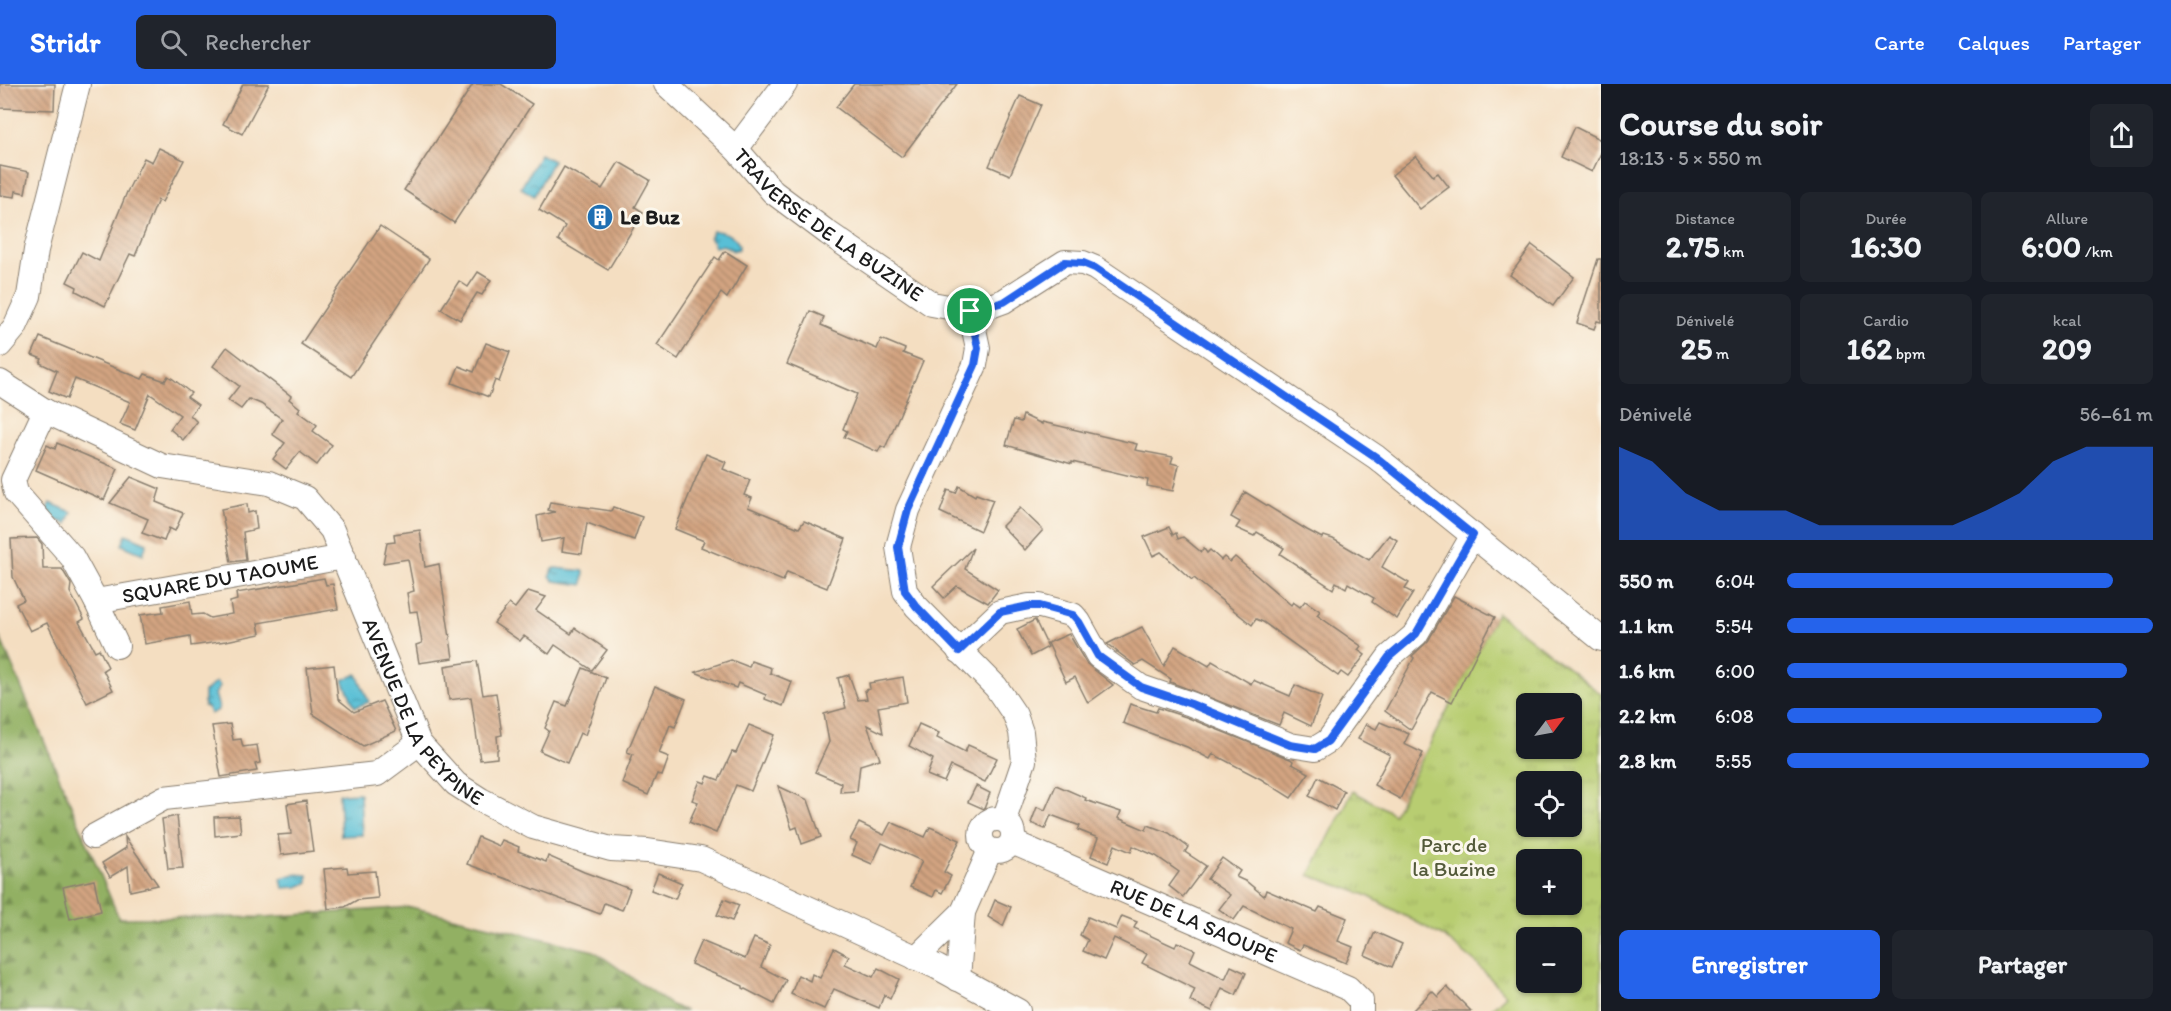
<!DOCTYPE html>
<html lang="fr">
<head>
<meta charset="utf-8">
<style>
	:root { --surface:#171b24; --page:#20242c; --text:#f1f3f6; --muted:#9ea1a6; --accent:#2563eb }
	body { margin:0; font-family:Itim,sans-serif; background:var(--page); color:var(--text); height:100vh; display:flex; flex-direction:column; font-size:22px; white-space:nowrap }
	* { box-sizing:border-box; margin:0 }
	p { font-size:20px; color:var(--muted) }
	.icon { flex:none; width:33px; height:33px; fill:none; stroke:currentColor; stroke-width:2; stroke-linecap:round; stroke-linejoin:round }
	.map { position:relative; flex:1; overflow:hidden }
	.side { display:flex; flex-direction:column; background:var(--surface); width:570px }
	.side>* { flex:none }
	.needle { width:39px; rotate:58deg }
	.buttons { position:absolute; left:1516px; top:609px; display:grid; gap:12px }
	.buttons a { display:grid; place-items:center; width:66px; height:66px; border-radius:9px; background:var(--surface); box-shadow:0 2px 4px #0004; font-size:30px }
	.pin { position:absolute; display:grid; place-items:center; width:51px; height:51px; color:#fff; margin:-26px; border:3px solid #fff; border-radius:50%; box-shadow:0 2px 6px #0007 }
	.round { display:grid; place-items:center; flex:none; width:63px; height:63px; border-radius:9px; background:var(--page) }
	.summary { display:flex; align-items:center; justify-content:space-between; height:102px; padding:0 18px }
	h1 { font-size:33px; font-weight:800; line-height:45px }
	.stats { display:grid; grid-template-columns:repeat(3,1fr); gap:9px; height:102px; padding:6px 18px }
	.stats div { display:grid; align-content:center; border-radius:9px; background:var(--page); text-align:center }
	.stats b { font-size:30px; font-weight:800 }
	.stats small { font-size:16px; font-weight:400 }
	.stats p { font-size:16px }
	.chart { height:168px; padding:12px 18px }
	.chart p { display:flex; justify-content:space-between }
	.chart svg { width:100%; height:108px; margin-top:6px; fill:var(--accent); opacity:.7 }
	.cta { display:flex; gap:12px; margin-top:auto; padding:12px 18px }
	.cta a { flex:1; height:69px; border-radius:9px; background:var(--accent); color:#fff; font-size:24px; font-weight:800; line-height:69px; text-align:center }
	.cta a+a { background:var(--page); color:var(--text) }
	ul { padding:0 18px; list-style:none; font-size:20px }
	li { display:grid; grid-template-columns:96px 72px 1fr; align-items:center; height:45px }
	li i { height:15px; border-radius:8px; background:var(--accent) }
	header { display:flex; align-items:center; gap:36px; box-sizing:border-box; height:84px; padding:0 30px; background:var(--accent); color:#fff }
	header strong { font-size:28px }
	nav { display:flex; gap:33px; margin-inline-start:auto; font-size:21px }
	.search { width:420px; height:54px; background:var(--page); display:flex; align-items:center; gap:15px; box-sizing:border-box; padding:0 21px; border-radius:9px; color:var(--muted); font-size:22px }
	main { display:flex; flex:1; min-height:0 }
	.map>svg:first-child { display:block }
	.forest { fill:url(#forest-firs); stroke:#576640; stroke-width:1.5 }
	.park { fill:url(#park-tufts); stroke:#6a7446; stroke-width:1.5; fill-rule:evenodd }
	.water { fill:url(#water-ripples); stroke:#3a6e79; stroke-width:1.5 }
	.building { fill:url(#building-back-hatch) }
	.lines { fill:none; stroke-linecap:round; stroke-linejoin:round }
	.street-casing { stroke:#887d6e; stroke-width:26 }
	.street { stroke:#fff; stroke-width:24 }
	.route-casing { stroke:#fff; stroke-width:12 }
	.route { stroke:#2563eb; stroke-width:8 }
	.labels { text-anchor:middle; stroke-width:6; stroke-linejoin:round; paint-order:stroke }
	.poi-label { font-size:21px; font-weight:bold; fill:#1c1c1c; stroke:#fbf7ec; text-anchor:start }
	.street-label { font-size:21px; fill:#1c1c1c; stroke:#fbf7ec }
	.park-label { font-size:21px; fill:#535a3a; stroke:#fbf7ec }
</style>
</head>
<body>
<header>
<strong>Stridr</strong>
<div class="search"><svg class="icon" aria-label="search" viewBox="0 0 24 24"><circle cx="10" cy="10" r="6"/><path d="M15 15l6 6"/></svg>Rechercher</div>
<nav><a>Carte</a><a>Calques</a><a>Partager</a></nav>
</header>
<main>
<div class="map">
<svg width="1601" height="927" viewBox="0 0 1601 927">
	<defs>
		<pattern id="forest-firs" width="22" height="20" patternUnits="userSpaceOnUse" patternTransform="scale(1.5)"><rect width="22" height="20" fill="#92b063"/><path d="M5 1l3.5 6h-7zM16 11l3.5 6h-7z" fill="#768e51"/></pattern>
		<pattern id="park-tufts" width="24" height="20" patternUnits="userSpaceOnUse" patternTransform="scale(1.5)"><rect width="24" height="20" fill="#b8cd71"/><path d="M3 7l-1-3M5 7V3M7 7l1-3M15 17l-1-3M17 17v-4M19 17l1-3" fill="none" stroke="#9eaf61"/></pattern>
		<pattern id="water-ripples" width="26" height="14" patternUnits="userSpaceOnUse" patternTransform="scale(1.5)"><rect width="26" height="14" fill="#58bfd6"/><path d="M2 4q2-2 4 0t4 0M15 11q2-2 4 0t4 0" fill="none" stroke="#489aad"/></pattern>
		<pattern id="building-back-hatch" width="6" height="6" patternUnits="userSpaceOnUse" patternTransform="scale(1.5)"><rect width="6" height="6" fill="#d3a481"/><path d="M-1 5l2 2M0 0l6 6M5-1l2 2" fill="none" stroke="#aa8569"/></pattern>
	</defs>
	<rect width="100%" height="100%" fill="#fbf7ec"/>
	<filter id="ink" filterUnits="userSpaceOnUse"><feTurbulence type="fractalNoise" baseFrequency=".0167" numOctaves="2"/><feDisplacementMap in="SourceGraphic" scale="12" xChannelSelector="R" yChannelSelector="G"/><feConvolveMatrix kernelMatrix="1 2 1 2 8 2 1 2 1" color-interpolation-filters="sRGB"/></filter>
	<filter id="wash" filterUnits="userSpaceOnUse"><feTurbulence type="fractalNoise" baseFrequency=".008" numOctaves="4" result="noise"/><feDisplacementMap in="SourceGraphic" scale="24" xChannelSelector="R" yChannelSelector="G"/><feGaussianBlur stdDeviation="1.35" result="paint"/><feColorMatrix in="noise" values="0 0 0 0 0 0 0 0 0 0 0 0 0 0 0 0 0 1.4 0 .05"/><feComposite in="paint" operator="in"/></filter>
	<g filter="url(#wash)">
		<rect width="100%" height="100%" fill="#f4dec1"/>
		<polygon class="forest" points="0,553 119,834 265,833 411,823 594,867 671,921 686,927 0,927"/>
		<path class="park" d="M1497,529L1601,610V927H1489L1506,911L1476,879L1444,853L1366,811L1309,791L1353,707L1394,730ZM1527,620H1572V664H1527ZM1527,698H1572V742H1527ZM1527,776H1572V820H1527ZM1527,854H1572V898H1527Z"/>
		<g class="water">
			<polygon points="540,70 553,77 534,112 521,104"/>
			<path d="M713,147C724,147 740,153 739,165L733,167L723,161L714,163L713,157L709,154Z"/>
			<polygon points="50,419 72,428 67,440 44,431"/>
			<polygon points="126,450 147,459 143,470 122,461"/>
			<polygon points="555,484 584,487 583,501 554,497 550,492 551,487"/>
			<polygon points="357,590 369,618 355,623 343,596"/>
			<polygon points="216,598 220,602 215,610 219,624 217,627 210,630 208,624 204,622 204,608"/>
			<polygon points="360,709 362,751 341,752 339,710"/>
			<polygon points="295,790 308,791 308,799 297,803 283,804 281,794"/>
		</g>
		<g id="blocks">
			<g class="building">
				<polygon points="0,0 55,0 54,26 0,24"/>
				<polygon points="243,0 269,0 242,50 223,40"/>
				<polygon points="473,0 501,0 532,20 454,139 404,106"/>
				<polygon points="854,0 957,0 902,73 836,23"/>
				<polygon points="1020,12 1041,21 1010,91 989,82"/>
				<polygon points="1575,43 1601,56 1601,69 1592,88 1561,73"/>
				<polygon points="159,64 184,76 162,118 158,116 135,172 130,170 105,222 76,207 77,203 67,198 82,168 99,177 127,108 144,74 152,78"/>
				<polygon points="1416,72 1433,92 1438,89 1449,103 1420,125 1392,91"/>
				<polygon points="619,78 650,96 635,123 643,128 608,186 558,156 565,142 539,126 564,83 602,105"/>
				<polygon points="0,82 29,88 25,109 16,107 15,113 0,111"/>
				<polygon points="380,142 429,175 351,293 301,260"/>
				<polygon points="1532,161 1574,193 1553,222 1510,191"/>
				<polygon points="725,167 747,181 727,214 721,209 678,275 657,261 715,173 719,176"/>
				<polygon points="1598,175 1601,175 1601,238 1597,237 1594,245 1577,239"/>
				<polygon points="478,188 491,196 482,211 477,209 460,236 441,225 459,197 468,203"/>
				<polygon points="810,227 824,233 821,241 877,265 881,255 905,265 903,269 923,277 885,364 881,362 878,368 844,353 847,347 843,345 857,310 787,280"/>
				<polygon points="40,253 142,295 145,290 165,297 168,292 173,295 191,309 187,313 198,321 190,331 197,338 183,356 170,345 180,331 150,310 135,346 120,340 130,318 75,295 67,315 49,307 57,287 40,279 42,275 32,271"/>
				<polygon points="486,259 510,268 499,298 495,296 489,313 452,299 459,282 474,288"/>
				<polygon points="227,263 291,312 289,315 300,324 298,327 317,341 313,347 332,361 317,381 300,368 286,385 273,375 285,359 272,350 282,335 261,320 249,315 241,325 228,316 239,302 213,282"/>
				<polygon points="1023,331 1042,340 1042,338 1137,360 1135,366 1173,373 1171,379 1179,381 1173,407 1147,402 1148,396 1072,378 1072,380 1006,361 1014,336 1021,338"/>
				<polygon points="57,359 118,385 104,416 36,386 47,361 55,365"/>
				<polygon points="706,370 726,378 723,385 750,396 744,411 752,414 748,423 799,444 804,437 846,455 827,504 787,488 783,497 701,463 704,457 675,445"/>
				<polygon points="131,393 160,405 156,418 183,429 175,447 169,444 164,457 142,449 148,435 110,419"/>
				<polygon points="959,402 975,412 976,410 993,416 980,447 940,428 948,406 956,409"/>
				<polygon points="1245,408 1307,446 1322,454 1324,452 1333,455 1369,476 1389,451 1397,456 1382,483 1409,499 1405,505 1413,509 1397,535 1372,518 1374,514 1348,499 1346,504 1336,498 1333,505 1280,470 1284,464 1257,448 1254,452 1236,444 1240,438 1231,433"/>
				<polygon points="550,418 611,427 613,423 642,433 634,456 587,439 582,470 562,467 564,454 541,458 537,432 555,428 548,426"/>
				<polygon points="247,420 248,429 255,427 257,445 243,448 246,476 231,478 221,425"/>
				<polygon points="1020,424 1043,446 1025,466 1002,442"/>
				<polygon points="1169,443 1173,451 1176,449 1178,455 1183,453 1201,468 1204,465 1207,469 1210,466 1221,476 1224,473 1230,478 1235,473 1291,521 1293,518 1300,523 1305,517 1320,527 1317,531 1361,562 1358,566 1365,571 1348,593 1341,588 1338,592 1263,538 1256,535 1252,541 1194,494 1192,496 1161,468 1153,472 1144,453"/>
				<polygon points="420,446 425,483 439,480 453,574 419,579 416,561 422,559 417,527 410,528 407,509 414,507 408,475 383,479 387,459 395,458 394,450"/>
				<polygon points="37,454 42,460 43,485 62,485 71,500 70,508 84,535 79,538 95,567 99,565 108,583 103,586 113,606 87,619 47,539 30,547 16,520 24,516 13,493 11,455"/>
				<polygon points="973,464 965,485 998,506 988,519 957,502 944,514 933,502"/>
				<polygon points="324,494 326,501 333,500 338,525 258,539 260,550 226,557 191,562 190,552 145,560 140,531 163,528 162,522 190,517 192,531 203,530 210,534 232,530 230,518 237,516 236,509"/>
				<polygon points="528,507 546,513 536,526 571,550 575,544 607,566 592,586 555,561 549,570 524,552 520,557 494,539 509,520 515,524"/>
				<polygon points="1454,512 1495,533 1452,618 1432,608 1411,646 1385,627 1414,574 1412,572 1428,557"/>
				<polygon points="1035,536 1048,563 1031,572 1017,545"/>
				<polygon points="1142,543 1164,582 1175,562 1209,582 1212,577 1251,600 1253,596 1290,612 1295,601 1322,613 1311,642 1284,629 1279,641 1170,598 1171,595 1143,577 1135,581 1107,560"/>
				<polygon points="1069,550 1086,579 1113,601 1088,619 1075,593 1066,598 1048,559"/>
				<polygon points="731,576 749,583 751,577 771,584 770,589 792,598 783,622 765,615 766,611 738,599 736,604 695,588"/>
				<polygon points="477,577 483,611 496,609 502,651 497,652 498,665 497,666 497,674 480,676 471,613 449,616 445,582"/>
				<polygon points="334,581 338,615 354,628 382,617 396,647 363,662 313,630 307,584"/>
				<polygon points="583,584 606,594 585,651 580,649 567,679 540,667 549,647 545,644 556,618 567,622"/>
				<polygon points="849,591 858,616 867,615 865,606 870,605 869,599 903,593 907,618 878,623 883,649 867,641 880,675 860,681 857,707 840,708 841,699 815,688 829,658 824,630 846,624 838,594"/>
				<polygon points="655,602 686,615 675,643 670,641 659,669 669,673 662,692 657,690 648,711 622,699 633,670 627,668"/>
				<polygon points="1130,620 1156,628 1158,624 1186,633 1290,675 1293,677 1292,680 1309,689 1291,714 1261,695 1213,670 1210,675 1187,663 1123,639"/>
				<polygon points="1380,638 1409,650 1404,660 1423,669 1400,715 1374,701 1390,671 1358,655 1366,640 1376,645"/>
				<polygon points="230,640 233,656 241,655 243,663 257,661 260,679 255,680 257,687 221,693 212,642"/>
				<polygon points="919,640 939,649 937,654 965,668 968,661 997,674 985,698 951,682 944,698 927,691 933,675 909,662"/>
				<polygon points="749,641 774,651 751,707 736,701 716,749 689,738 698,718 692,716 700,697 705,699 708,692 719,696 732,668 736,669"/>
				<polygon points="1318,693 1344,707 1335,726 1309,712"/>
				<polygon points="1056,701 1086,714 1085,716 1121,728 1118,734 1146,746 1148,741 1169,749 1188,763 1185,768 1206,782 1183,813 1169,802 1179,788 1156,772 1133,762 1131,768 1115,761 1108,779 1091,772 1098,754 1078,746 1080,742 1051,731 1045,745 1031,739 1037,723 1045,726"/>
				<polygon points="778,702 808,716 821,753 802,760 797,743 792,745"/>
				<polygon points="976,702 990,709 984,725 968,718"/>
				<polygon points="306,717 313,767 281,771 278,751 291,750 287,720"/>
				<polygon points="177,732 183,784 168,785 162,735"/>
				<polygon points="239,732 241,749 215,752 214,733"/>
				<polygon points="891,738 925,753 930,743 960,756 944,788 951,792 942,809 936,806 933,813 910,803 922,777 882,759 872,780 852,771 857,759 850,756 859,739 884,751"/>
				<polygon points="125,753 151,791 158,801 130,807 128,782 110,793 102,779 126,764"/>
				<polygon points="478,753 499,762 502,756 519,763 518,767 546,778 548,772 584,788 630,805 622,826 604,819 600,830 467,780"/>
				<polygon points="1222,774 1240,787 1236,793 1247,798 1264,812 1266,806 1317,828 1320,823 1347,834 1338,857 1353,863 1346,879 1303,861 1300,866 1285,859 1291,845 1244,822 1234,836 1219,825 1230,811 1207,795"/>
				<polygon points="347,783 348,789 375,787 378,814 357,816 345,823 328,825 324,785"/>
				<polygon points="658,789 682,799 675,815 651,806"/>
				<polygon points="94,796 101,827 70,835 63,803"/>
				<polygon points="724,815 739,821 732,837 717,831"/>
				<polygon points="995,816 1011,823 1003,842 988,833"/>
				<polygon points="1122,832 1137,838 1134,844 1175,863 1177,858 1195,866 1190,877 1225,895 1231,882 1246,889 1236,911 1222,904 1212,927 1190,917 1195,905 1142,879 1147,870 1114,854 1104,876 1083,867 1088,856 1080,851 1088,833 1116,845"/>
				<polygon points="1375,848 1402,860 1392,883 1365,871"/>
				<polygon points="754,854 770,861 761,883 786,896 774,920 743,904 743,902 691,880 701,857 745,875"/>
				<polygon points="834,864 849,872 845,880 873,893 878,884 899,895 890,915 884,911 879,924 834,905 824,925 791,910 798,891 810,897 812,890 820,894"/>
				<polygon points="1447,903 1471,927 1412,927 1432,907 1438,913"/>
			</g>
		</g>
	</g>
	<g filter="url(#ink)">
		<use href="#blocks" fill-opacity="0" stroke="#887d6e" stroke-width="1.5"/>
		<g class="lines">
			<defs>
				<g id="street">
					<path id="s1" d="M666,0L736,65L773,108L828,149L932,220L970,227L985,224L1004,217L1065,178L1083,179L1095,184L1376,373L1601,555"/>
					<polyline points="736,65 785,0"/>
					<polyline points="970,227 978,264 975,281 908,426 898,463 905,507 916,522 996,603 1015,631 1021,648 1024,677 1004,736"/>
					<polyline points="0,261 15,243 29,212 36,166 78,0"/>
					<path id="s2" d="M0,298L45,327L162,382L269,399L305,414L332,446L419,659L456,700L481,716L533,743L611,765L648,767L701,775L937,883L1018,927"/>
					<polyline points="45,327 13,396 16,409 72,473 96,517 117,562"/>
					<path id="s3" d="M96,517L344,473"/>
					<polyline points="959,567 1000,528 1029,522 1040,522 1073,531 1079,538 1098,572 1141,603 1191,620 1290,661 1315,665 1328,657 1389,573 1416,550 1473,451"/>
					<circle cx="997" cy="751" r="16"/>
					<polyline points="93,753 164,714 377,690 419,659"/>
					<path id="s4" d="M1012,758L1348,904L1361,917V927"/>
					<polyline points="916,874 963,828"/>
					<polyline points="958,895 963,828 990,766"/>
				</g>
			</defs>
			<use href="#street" class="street-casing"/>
			<use href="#street" class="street"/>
		</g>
	</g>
	<g class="lines" filter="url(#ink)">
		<defs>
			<polygon id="route" points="1065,178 1083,179 1095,184 1376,373 1473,451 1416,550 1389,573 1328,657 1315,665 1290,661 1191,620 1141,603 1098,572 1079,538 1073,531 1040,522 1029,522 1000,528 959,567 916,522 905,507 898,463 908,426 975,281 978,264 970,227 1004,218"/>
		</defs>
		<use href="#route" class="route-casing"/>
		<use href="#route" class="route"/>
	</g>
	<defs>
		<symbol id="building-disc" viewBox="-11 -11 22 22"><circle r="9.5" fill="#1f6fb2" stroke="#fbf7ec"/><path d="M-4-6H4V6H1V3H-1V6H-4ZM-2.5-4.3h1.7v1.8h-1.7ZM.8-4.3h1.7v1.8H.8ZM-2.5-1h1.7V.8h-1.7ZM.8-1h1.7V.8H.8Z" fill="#fff"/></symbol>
	</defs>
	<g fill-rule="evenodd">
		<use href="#building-disc" x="585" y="118" width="30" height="30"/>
	</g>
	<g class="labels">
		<g class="poi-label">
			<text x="620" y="140">Le Buz</text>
		</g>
		<g class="street-label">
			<text dy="7" stroke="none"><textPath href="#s1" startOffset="216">TRAVERSE DE LA BUZINE</textPath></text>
			<text dy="7" stroke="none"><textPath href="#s3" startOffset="126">SQUARE DU TAOUME</textPath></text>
			<text dy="7" stroke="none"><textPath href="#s2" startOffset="578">AVENUE DE LA PEYPINE</textPath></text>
			<text dy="7" stroke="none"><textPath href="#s4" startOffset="198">RUE DE LA SAOUPE</textPath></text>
		</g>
		<g class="park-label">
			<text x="1454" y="768">Parc de<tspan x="1454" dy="24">la Buzine</tspan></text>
		</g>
	</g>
</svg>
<div class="buttons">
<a><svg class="needle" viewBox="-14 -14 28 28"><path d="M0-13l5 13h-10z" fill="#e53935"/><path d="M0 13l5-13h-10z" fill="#9ea1a6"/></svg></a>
<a><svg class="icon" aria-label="locate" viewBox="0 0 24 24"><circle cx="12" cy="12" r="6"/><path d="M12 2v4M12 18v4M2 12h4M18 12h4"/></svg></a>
<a>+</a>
<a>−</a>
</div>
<div class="pin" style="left:970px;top:227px;background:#1e9e55"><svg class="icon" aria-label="arrive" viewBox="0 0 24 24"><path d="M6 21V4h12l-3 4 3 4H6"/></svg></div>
</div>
<section class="side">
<div class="summary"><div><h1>Course du soir</h1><p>18:13 · 5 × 550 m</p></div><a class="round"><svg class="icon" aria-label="share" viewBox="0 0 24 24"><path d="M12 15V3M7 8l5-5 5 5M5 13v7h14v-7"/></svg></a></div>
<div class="stats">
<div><p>Distance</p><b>2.75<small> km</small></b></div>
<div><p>Durée</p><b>16:30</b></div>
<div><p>Allure</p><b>6:00<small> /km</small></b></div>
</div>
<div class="stats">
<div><p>Dénivelé</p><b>25<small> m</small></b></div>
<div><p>Cardio</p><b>162<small> bpm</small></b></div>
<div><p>kcal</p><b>209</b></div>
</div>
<div class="chart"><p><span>Dénivelé</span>56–61 m</p>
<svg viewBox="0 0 160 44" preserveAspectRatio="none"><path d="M0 44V6L10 12L20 25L30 32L40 32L50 32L60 38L70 38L80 38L90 38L100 38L110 32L120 25L130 12L140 6L150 6L160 6V44z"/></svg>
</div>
<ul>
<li><b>550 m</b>6:04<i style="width:89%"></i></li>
<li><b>1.1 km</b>5:54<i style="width:100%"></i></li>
<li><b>1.6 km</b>6:00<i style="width:93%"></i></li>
<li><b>2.2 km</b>6:08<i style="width:86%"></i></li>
<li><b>2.8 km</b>5:55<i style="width:99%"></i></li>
</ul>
<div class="cta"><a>Enregistrer</a><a>Partager</a></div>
</section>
</main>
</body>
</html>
